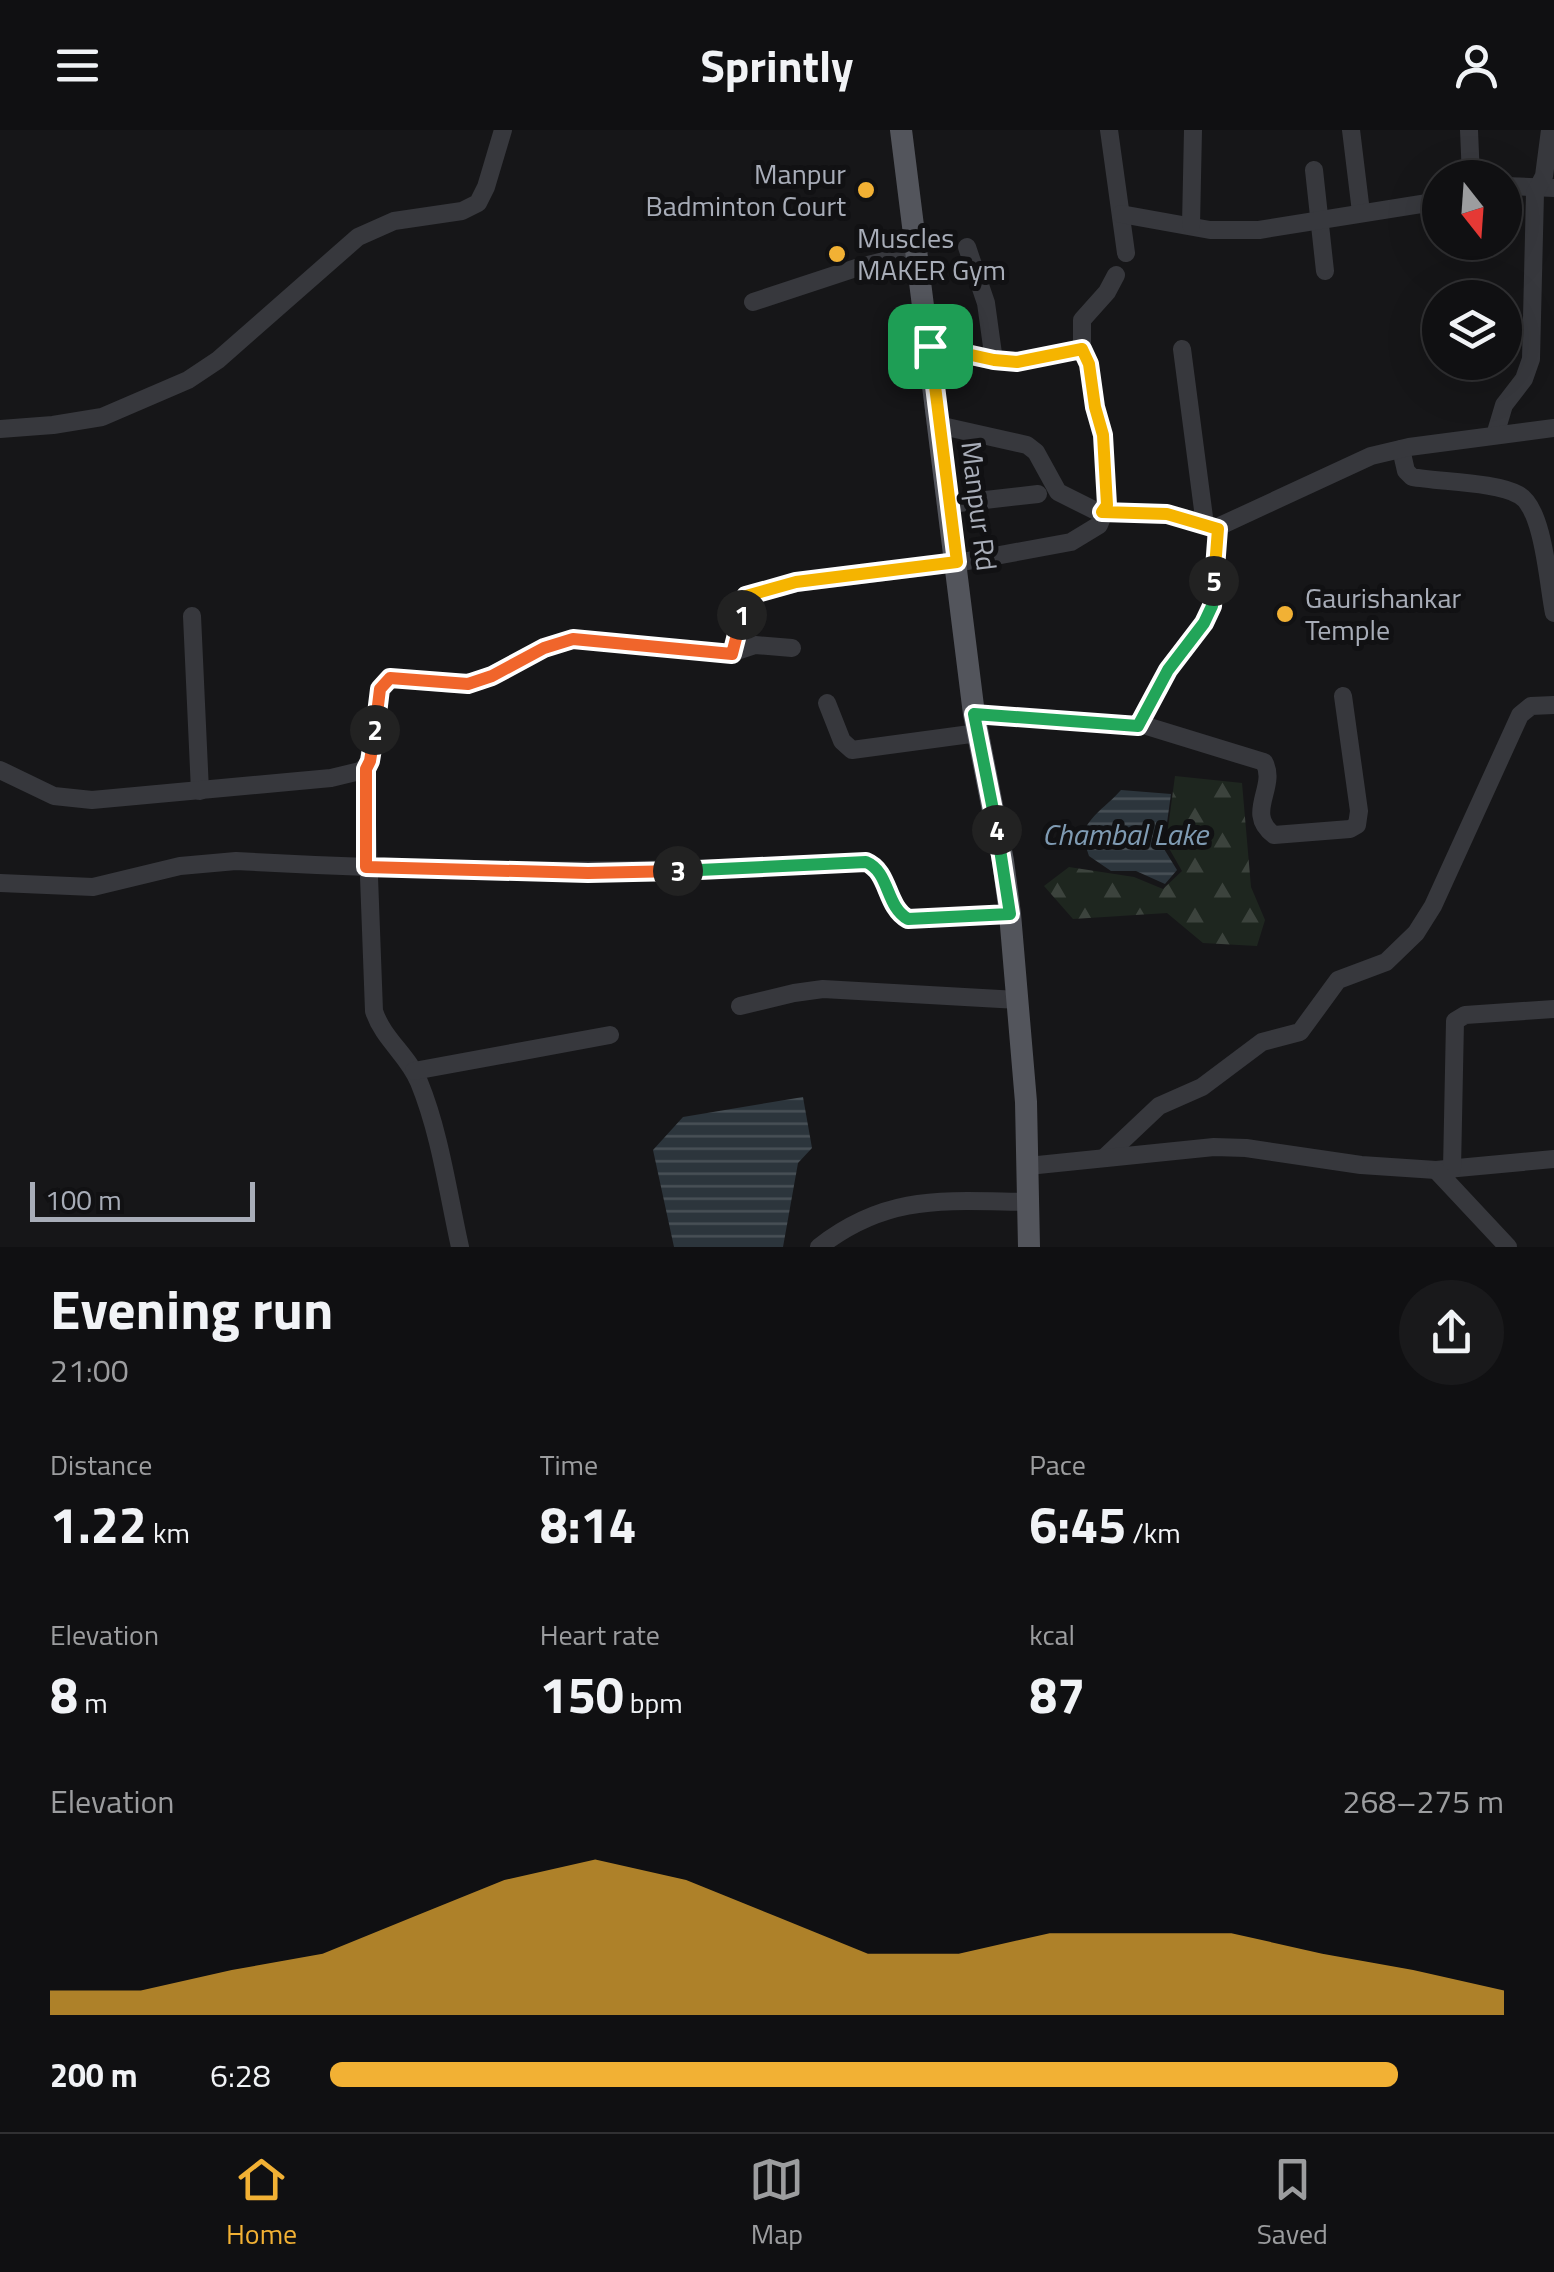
<!DOCTYPE html>
<html lang="en">
<head>
<meta charset="utf-8">
<style>
	:root { --surface:#101012; --page:#19191b; --text:#f1f3f6; --muted:#9c9d9f; --line:#303032; --accent:#f2b134 }
	body { margin:0; font-family:"Titillium Web",sans-serif; background:var(--page); color:var(--text); height:100vh; display:flex; flex-direction:column; font-size:38px; white-space:nowrap }
	* { box-sizing:border-box; margin:0 }
	p { font-size:32px; color:var(--muted) }
	.icon { flex:none; width:55px; height:55px; fill:none; stroke:currentColor; stroke-width:2; stroke-linecap:round; stroke-linejoin:round }
	.map { position:relative; height:1117px; overflow:hidden }
	.sheet { display:flex; flex-direction:column; background:var(--surface); flex:1 }
	.sheet>* { flex:none }
	.needle { width:65px; rotate:163deg }
	.tools { position:absolute; left:1422px; top:30px; display:grid; gap:20px }
	.tools a { display:grid; place-items:center; width:100px; height:100px; border-radius:50%; background:var(--surface); box-shadow:0 10px 40px #0002,0 0 0 2px var(--line); font-size:50px }
	.scale { position:absolute; left:30px; bottom:25px; width:225px; box-sizing:border-box; padding-left:10px; border:5px solid #a8adb8; border-top:0; font-size:28px; line-height:35px; white-space:nowrap; color:#a8adb8; -webkit-text-stroke:8px #111113; paint-order:stroke }
	.pin { position:absolute; display:grid; place-items:center; width:85px; height:85px; color:#fff; margin:-42px; border-radius:20px; box-shadow:0 5px 15px #0006 }
	.km { position:absolute; width:50px; height:50px; margin:-25px; border-radius:50%; background:#222; color:#fff; font-size:28px; line-height:50px; text-align:center }
	.round { display:grid; place-items:center; flex:none; width:105px; height:105px; border-radius:52px; background:var(--page) }
	.summary { display:flex; align-items:center; justify-content:space-between; height:170px; padding:0 50px }
	h1 { font-size:55px; font-weight:700; line-height:75px }
	.metrics { display:grid; grid-template-columns:repeat(3,1fr); gap:15px; height:170px; padding:10px 50px }
	.metrics div { display:grid; align-content:center }
	.metrics b { font-size:50px; font-weight:700 }
	.metrics small { font-size:28px; font-weight:400 }
	.metrics p { font-size:28px }
	.chart { height:280px; padding:20px 50px }
	.chart p { display:flex; justify-content:space-between }
	.chart svg { width:100%; height:180px; margin-top:10px; fill:var(--accent); opacity:.7 }
	ul { padding:0 50px; list-style:none; font-size:32px }
	li { display:grid; grid-template-columns:160px 120px 1fr; align-items:center; height:75px }
	li i { height:25px; border-radius:12px; background:var(--accent) }
	header { display:flex; justify-content:space-between; align-items:center; height:130px; padding:0 50px; background:var(--surface); font-size:45px; font-weight:700 }
	.tabs { display:flex; justify-content:space-around; align-items:center; height:140px; border-top:2px solid var(--line); background:var(--surface); font-size:28px; color:var(--muted) }
	.tabs a { display:grid; justify-items:center; gap:5px }
	.tabs .on { color:var(--accent) }
	.map>svg:first-child { display:block }
	.forest { fill:url(#forest-firs) }
	.water { fill:url(#water-rules) }
	.lines { fill:none; stroke-linecap:round; stroke-linejoin:round }
	.minor { stroke:#37383d; stroke-width:18 }
	.major { stroke:#53555c; stroke-width:22 }
	.split-1-casing { stroke:#fff; stroke-width:20 }
	.split-2-casing { stroke:#fff; stroke-width:20 }
	.split-3-casing { stroke:#fff; stroke-width:20 }
	.split-4-casing { stroke:#fff; stroke-width:20 }
	.split-5-casing { stroke:#fff; stroke-width:20 }
	.split-6-casing { stroke:#fff; stroke-width:20 }
	.split-1 { stroke:#f5b400; stroke-width:12 }
	.split-2 { stroke:#f0652b; stroke-width:12 }
	.split-3 { stroke:#f0652b; stroke-width:12 }
	.split-4 { stroke:#22a559; stroke-width:12 }
	.split-5 { stroke:#22a559; stroke-width:12 }
	.split-6 { stroke:#f5b400; stroke-width:12 }
	.poi-dot { fill:#f2b134; stroke:#111113; stroke-width:4 }
	.labels { text-anchor:middle; stroke-width:10; stroke-linejoin:round; paint-order:stroke }
	.poi-label { font-size:28px; fill:#a8adb8; stroke:#111113; text-anchor:start }
	.street-label { font-size:28px; fill:#a8adb8; stroke:#111113 }
	.water-label { font-size:30px; font-style:italic; fill:#7f9bb3; stroke:#111113 }
</style>
</head>
<body>
<header><svg class="icon" aria-label="menu" viewBox="0 0 24 24"><path d="M4 6h16M4 12h16M4 18h16"/></svg>Sprintly<svg class="icon" aria-label="person" viewBox="0 0 24 24"><circle cx="12" cy="8" r="4"/><path d="M4 21q1-7 8-7t8 7"/></svg></header>
<div class="map">
<svg width="1554" height="1117" viewBox="0 0 1554 1117">
	<defs>
		<pattern id="forest-firs" width="22" height="20" patternUnits="userSpaceOnUse" patternTransform="scale(2.5)"><rect width="22" height="20" fill="#1e261f"/><path d="M5 1l3.5 6h-7zM16 11l3.5 6h-7z" fill="#3c433d"/></pattern>
		<pattern id="water-rules" width="6" height="5" patternUnits="userSpaceOnUse" patternTransform="scale(2.5)"><rect width="6" height="5" fill="#2c353c"/><path d="M0 2.5h6" fill="none" stroke="#485056"/></pattern>
	</defs>
	<rect width="100%" height="100%" fill="#161618"/>
	<polygon class="forest" points="1175,646 1242,653 1251,757 1265,790 1257,816 1203,813 1167,783 1073,789 1044,756 1069,737 1134,747 1163,759 1182,741 1166,713"/>
	<g class="water">
		<path d="M1121,660L1171,664L1165,707L1161,714L1177,740L1165,754L1136,741H1111L1089,726L1082,705C1091,684 1106,677 1121,660Z"/>
		<polygon points="803,967 812,1018 798,1033 783,1117 674,1117 653,1020 683,987"/>
	</g>
	<g class="lines">
		<g class="minor">
			<polyline points="1109,0 1126,123"/>
			<polyline points="1351,0 1361,82"/>
			<polyline points="1469,0 1471,48"/>
			<polyline points="1314,40 1325,141"/>
			<polyline points="1505,56 1554,58"/>
			<polyline points="1121,84 1210,100 1259,100 1440,71"/>
			<polyline points="1191,95 1193,0"/>
			<polyline points="967,117 986,173 994,231"/>
			<polyline points="753,172 856,138 916,123"/>
			<polyline points="929,216 994,231 1017,232 1082,219"/>
			<polyline points="1182,219 1205,395"/>
			<polyline points="938,295 1027,315 1036,322 1058,362 1096,381 1167,384 1218,399"/>
			<polyline points="0,299 53,295 102,287 188,250 218,230 358,107 394,91 462,81 478,73 486,57 503,0"/>
			<polyline points="1495,305 1504,275 1524,249 1531,229 1535,63 1544,46 1550,0"/>
			<path d="M1401,319L1406,341L1412,347C1439,352 1498,352 1519,365C1544,379 1548,455 1554,483"/>
			<polyline points="950,374 1038,364"/>
			<polyline points="192,486 200,661"/>
			<polyline points="732,524 746,466 796,453 957,433 1071,412 1099,395 1107,375 1103,305 1095,277 1089,234 1082,219 1082,190 1107,162 1116,145"/>
			<polyline points="827,573 842,611 852,620 978,603"/>
			<polyline points="974,584 1138,596 1168,540 1209,484 1214,467 1216,405 1222,395 1371,326 1409,317 1554,298"/>
			<path d="M1140,594L1264,632C1278,657 1244,683 1274,705L1350,699L1357,695L1359,681L1343,566"/>
			<path d="M365,639L374,881C383,909 408,925 419,952C440,1003 448,1063 460,1117"/>
			<polyline points="0,640 54,666 92,670 331,648 360,641 368,635 380,559 390,548 454,554 480,551 544,518 573,509 728,524 755,515 792,518"/>
			<path d="M0,753L93,757L180,736L236,731C446,743 655,744 865,732C890,742 886,776 908,789L1010,784"/>
			<polyline points="740,876 794,863 823,859 1018,870"/>
			<polyline points="414,941 610,905"/>
			<polyline points="1105,1027 1159,976 1202,957 1262,912 1300,902 1338,850 1386,832 1416,803 1433,776 1520,585 1531,576 1554,575"/>
			<polyline points="1028,1036 1214,1017 1246,1018 1361,1035 1436,1040 1554,1029"/>
			<polyline points="1452,1039 1455,891 1465,885 1554,879"/>
			<polyline points="1436,1040 1508,1117"/>
			<path d="M819,1117C888,1063 946,1071 1028,1072"/>
		</g>
		<polyline class="major" points="901,0 974,584 1003,731 1010,784 1026,972 1029,1117"/>
	</g>
	<g class="lines">
		<defs>
			<polyline id="split-1" points="742,485 746,466 796,452 957,432 930,216"/>
			<polyline id="split-2" points="375,600 380,559 390,548 468,554 492,546 544,518 573,509 732,524 742,485"/>
			<polyline id="split-3" points="375,600 370,631 366,639 366,737 588,743 678,741"/>
			<path id="split-4" d="M678,741L866,732C890,742 885,776 908,789L1010,784L997,700"/>
			<polyline id="split-5" points="997,700 974,584 1138,596 1168,540 1204,493 1212,476 1214,451"/>
			<polyline id="split-6" points="930,216 994,230 1017,232 1082,219 1089,234 1095,277 1103,305 1107,375 1102,382 1167,384 1218,399 1214,451"/>
		</defs>
		<use href="#split-1" class="split-1-casing"/>
		<use href="#split-2" class="split-2-casing"/>
		<use href="#split-3" class="split-3-casing"/>
		<use href="#split-4" class="split-4-casing"/>
		<use href="#split-5" class="split-5-casing"/>
		<use href="#split-6" class="split-6-casing"/>
		<use href="#split-1" class="split-1"/>
		<use href="#split-2" class="split-2"/>
		<use href="#split-3" class="split-3"/>
		<use href="#split-4" class="split-4"/>
		<use href="#split-5" class="split-5"/>
		<use href="#split-6" class="split-6"/>
	</g>
	<g class="poi-dot">
		<circle cx="866" cy="60" r="10"/>
		<circle cx="837" cy="124" r="10"/>
		<circle cx="1285" cy="484" r="10"/>
	</g>
	<g class="labels">
		<g class="poi-label">
			<text x="846" y="54" text-anchor="end">Manpur<tspan x="846" dy="32">Badminton Court</tspan></text>
			<text x="857" y="118">Muscles<tspan x="857" dy="32">MAKER Gym</tspan></text>
			<text x="1305" y="478">Gaurishankar<tspan x="1305" dy="32">Temple</tspan></text>
		</g>
		<g class="street-label">
			<text transform="translate(979 376) rotate(83)" y="10">Manpur Rd</text>
		</g>
		<g class="water-label">
			<text x="1125" y="715">Chambal Lake</text>
		</g>
	</g>
</svg>
<div class="tools">
<a><svg class="needle" viewBox="-14 -14 28 28"><path d="M0-13l5 13h-10z" fill="#e53935"/><path d="M0 13l5-13h-10z" fill="#9c9d9f"/></svg></a>
<a><svg class="icon" aria-label="layers" viewBox="0 0 24 24"><path d="M12 4l9 5-9 5-9-5zM3 14l9 5 9-5"/></svg></a>
</div>
<div class="scale">100 m</div>
<div class="pin" style="left:930px;top:216px;background:#1e9e55"><svg class="icon" aria-label="arrive" viewBox="0 0 24 24"><path d="M6 21V4h12l-3 4 3 4H6"/></svg></div>
<b class="km" style="left:742px;top:485px">1</b>
<b class="km" style="left:375px;top:600px">2</b>
<b class="km" style="left:678px;top:741px">3</b>
<b class="km" style="left:997px;top:700px">4</b>
<b class="km" style="left:1214px;top:451px">5</b>
</div>
<section class="sheet">
<div class="summary"><div><h1>Evening run</h1><p>21:00</p></div><a class="round"><svg class="icon" aria-label="share" viewBox="0 0 24 24"><path d="M12 15V3M7 8l5-5 5 5M5 13v7h14v-7"/></svg></a></div>
<div class="metrics">
<div><p>Distance</p><b>1.22<small> km</small></b></div>
<div><p>Time</p><b>8:14</b></div>
<div><p>Pace</p><b>6:45<small> /km</small></b></div>
</div>
<div class="metrics">
<div><p>Elevation</p><b>8<small> m</small></b></div>
<div><p>Heart rate</p><b>150<small> bpm</small></b></div>
<div><p>kcal</p><b>87</b></div>
</div>
<div class="chart"><p><span>Elevation</span>268–275 m</p>
<svg viewBox="0 0 160 44" preserveAspectRatio="none"><path d="M0 44V38L10 38L20 33L30 29L40 20L50 11L60 6L70 11L80 20L90 29L100 29L110 24L120 24L130 24L140 29L150 33L160 38V44z"/></svg>
</div>
<ul>
<li><b>200 m</b>6:28<i style="width:91%"></i></li>
</ul>
</section>
<nav class="tabs">
<a class="on"><svg class="icon" aria-label="home" viewBox="0 0 24 24"><path d="M3 11l9-7 9 7M6 9v11h12V9"/></svg>Home</a>
<a><svg class="icon" aria-label="map" viewBox="0 0 24 24"><path d="M3 6l6-2 6 2 6-2v14l-6 2-6-2-6 2zM9 4v14M15 6v14"/></svg>Map</a>
<a><svg class="icon" aria-label="saved" viewBox="0 0 24 24"><path d="M7 4h10v16l-5-4-5 4z"/></svg>Saved</a>
</nav>
</body>
</html>
